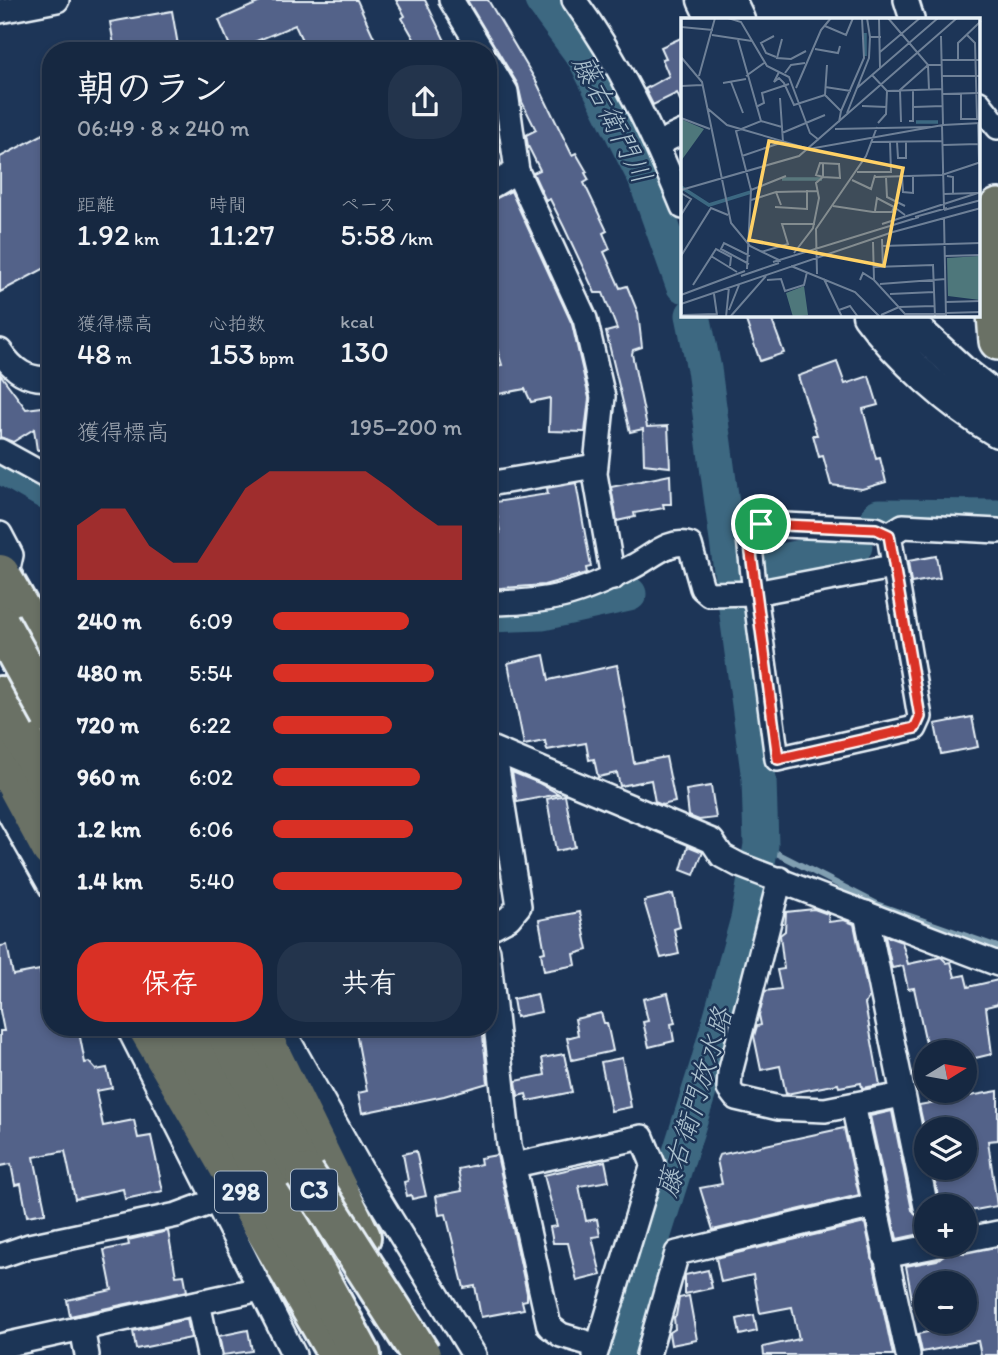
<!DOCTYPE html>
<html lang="ja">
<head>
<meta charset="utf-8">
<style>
	:root { --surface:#162841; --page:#23344c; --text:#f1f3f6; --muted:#9ea6b1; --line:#35445a; --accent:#d93025 }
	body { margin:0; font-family:Itim,"Klee One",sans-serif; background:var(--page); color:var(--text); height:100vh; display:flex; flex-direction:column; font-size:26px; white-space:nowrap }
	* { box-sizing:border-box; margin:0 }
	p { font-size:23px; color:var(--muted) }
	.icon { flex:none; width:38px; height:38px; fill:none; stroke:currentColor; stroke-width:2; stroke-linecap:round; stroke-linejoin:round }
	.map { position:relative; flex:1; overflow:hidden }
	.details { position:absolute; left:42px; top:42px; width:455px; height:994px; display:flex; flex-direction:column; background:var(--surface); border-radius:28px; box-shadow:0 4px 10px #0003,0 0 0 2px var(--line) }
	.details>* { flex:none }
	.needle { width:46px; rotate:79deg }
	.fabs { position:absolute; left:914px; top:1040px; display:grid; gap:14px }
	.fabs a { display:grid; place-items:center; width:63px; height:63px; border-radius:50%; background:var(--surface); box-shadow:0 4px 10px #0003,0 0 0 2px var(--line); font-size:35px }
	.pin { position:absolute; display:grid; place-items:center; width:60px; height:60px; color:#fff; margin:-30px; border:4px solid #fff; border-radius:50%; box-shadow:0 2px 7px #0007 }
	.round { display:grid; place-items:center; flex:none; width:74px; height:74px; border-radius:28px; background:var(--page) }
	.summary { display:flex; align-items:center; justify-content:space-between; height:119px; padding:0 35px }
	h1 { font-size:38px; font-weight:600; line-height:52px }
	.figures { display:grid; grid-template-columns:repeat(3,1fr); gap:10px; height:119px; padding:7px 35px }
	.figures div { display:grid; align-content:center }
	.figures b { font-size:30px; font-weight:600 }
	.figures small { font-size:19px; font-weight:400 }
	.figures p { font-size:19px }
	.chart { height:196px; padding:14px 35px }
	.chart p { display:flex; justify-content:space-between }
	.chart svg { width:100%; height:126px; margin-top:7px; fill:var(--accent); opacity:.7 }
	.action { display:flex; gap:14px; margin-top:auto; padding:14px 35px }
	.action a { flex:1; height:80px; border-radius:28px; background:var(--accent); color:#fff; font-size:28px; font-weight:600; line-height:80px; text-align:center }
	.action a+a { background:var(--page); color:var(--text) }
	ul { padding:0 35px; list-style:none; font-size:23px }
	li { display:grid; grid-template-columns:112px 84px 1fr; align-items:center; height:52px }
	li i { height:18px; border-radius:9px; background:var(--accent) }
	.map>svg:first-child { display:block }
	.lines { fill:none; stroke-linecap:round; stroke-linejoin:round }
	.stream { stroke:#819fb1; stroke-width:6 }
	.river { stroke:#3c6881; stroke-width:35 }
	.building { fill:#526289; stroke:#e8f1f8; stroke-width:2 }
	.minor-casing { stroke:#e8f1f8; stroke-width:28 }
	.tertiary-casing { stroke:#e8f1f8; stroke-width:35 }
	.primary-casing { stroke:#e8f1f8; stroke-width:42 }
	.trunk-casing { stroke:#e8f1f8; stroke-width:44 }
	.motorway-casing { stroke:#e8f1f8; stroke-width:44 }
	.minor { stroke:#1d3557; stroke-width:23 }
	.tertiary { stroke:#1d3557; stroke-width:30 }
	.primary { stroke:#6a7165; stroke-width:37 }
	.trunk { stroke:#6a7165; stroke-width:38 }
	.motorway { stroke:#6a7165; stroke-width:38 }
	.motorway-bridge-casing { stroke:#e8f1f8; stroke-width:44; stroke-linecap:butt }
	.motorway-bridge { stroke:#6a7165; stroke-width:38 }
	.route-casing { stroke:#fff; stroke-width:14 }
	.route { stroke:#d93025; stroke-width:9 }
	.labels { text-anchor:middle; stroke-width:5; stroke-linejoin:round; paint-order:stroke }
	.shield { fill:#1d3557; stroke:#abb9c8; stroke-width:2 }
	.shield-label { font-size:24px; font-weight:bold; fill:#e8f1f8 }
	.water-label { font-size:28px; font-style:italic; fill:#acc1ce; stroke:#1d3557 }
	.inset-river { fill:none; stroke:#3c6881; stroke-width:3.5 }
	.inset-road { fill:none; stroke:#6e8097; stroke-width:2 }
	.view { fill:#ffd166; fill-opacity:0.15; stroke:#ffd166; stroke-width:3.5 }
	.inset-edge { fill:none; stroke:#e8f1f8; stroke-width:3.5 }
</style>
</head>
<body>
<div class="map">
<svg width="998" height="1355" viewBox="0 0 998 1355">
	<rect width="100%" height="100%" fill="#1d3557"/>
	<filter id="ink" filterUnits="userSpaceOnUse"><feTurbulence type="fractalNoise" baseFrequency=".0143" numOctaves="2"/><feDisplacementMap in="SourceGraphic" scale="14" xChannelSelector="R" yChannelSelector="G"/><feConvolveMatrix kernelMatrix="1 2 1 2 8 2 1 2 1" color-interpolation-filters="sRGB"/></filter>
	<g filter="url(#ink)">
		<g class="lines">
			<polyline class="stream" points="761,845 879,905 998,947"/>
			<g class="river">
				<polyline points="542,0 585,58 645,178 683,285"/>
				<polyline points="6,469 51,495"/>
				<polyline points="879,516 998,517"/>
				<polyline points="778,562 855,546"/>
				<polyline points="488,615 543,613 629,594"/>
				<polyline points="616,1355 708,1063 748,919 761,845 759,779 704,369 693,315"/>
			</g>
		</g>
		<g class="building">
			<polygon points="265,0 357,0 377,44 364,51 307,51 295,25 232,51 219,20"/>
			<polygon points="396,0 425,0 450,51 421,51 402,18 405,16"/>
			<polygon points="467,0 488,0 536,81 572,155 576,153 587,172 585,173 589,180 584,183 607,231 603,233 610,249 604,252 620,288 627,286 638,313 642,347 633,350 632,354 647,427 668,426 670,467 644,464 643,429 630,432 606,332 617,329 603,293 595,293 564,227 550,199 546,201 533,173 540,170 528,146 526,135 536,130 522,102 518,85"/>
			<polygon points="172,11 179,51 115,51 110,22"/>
			<polygon points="683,37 683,107 677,93 653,105 645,89 669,76 662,59 666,58 661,47"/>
			<polygon points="488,115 498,133 500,152 496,154 501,164 488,172"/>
			<polygon points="51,130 51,265 0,292 0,157"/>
			<polygon points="511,191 572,324 589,398 585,432 549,431 550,398 531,402 525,389 488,396 488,367 502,365 488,318 488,202"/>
			<polygon points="744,315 770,315 784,353 760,361"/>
			<polygon points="837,362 845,384 869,376 878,405 863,409 876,459 880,458 886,482 862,489 831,485 823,456 819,457 813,435 817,435 798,376"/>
			<polygon points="0,374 26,409 51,406 51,448 37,450 34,429 13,442 0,437"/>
			<polygon points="670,475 671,504 663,504 664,508 634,513 635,517 617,521 611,487"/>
			<polygon points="576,483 591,567 586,568 587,573 544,585 488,589 488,567 493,566 488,535 500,533 495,502 548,494 547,488"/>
			<polygon points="936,556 940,578 911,583 908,561"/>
			<polygon points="544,655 549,680 617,665 634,763 666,757 675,802 662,805 655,802 651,780 620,786 617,773 598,777 594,759 589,760 586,743 547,750 545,741 524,745 508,663"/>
			<polygon points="972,717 978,747 941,754 935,724"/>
			<polygon points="512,772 539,783 559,794 517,802"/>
			<polygon points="711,786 716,818 699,820 689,816 686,790"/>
			<polygon points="565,795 575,847 556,851 547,799"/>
			<polygon points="688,846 703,852 694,875 681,870"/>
			<polygon points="673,894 680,927 674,929 679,954 661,958 644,901"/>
			<polygon points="814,909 828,914 829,922 844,920 854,924 869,997 865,1004 880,1085 862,1088 861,1083 839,1087 838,1084 786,1094 780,1066 761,1070 754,1036 757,1026 761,1025 759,1015 765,991 781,989 777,970 784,969 780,935 785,931 786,912"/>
			<polygon points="580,912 588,950 574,954 576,965 544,971 541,953 545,952 539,920"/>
			<polygon points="885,936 902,942 908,964 941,957 947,963 951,962 955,977 965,975 968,987 998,980 998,1004 986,1007 992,1054 967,1060 964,1046 928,1052 914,988 908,989 903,966 892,968"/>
			<polygon points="7,945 13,975 40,970 45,1001 51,1000 51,1027 78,1027 85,1063 89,1062 96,1070 107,1068 112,1088 96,1091 103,1126 134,1120 138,1138 151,1136 163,1191 125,1199 123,1189 75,1199 65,1151 34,1157 45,1209 45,1213 27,1216 21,1184 15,1185 11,1164 0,1166 0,1031 4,1031 0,1011 0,946"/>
			<polygon points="668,993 675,1023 671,1024 674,1041 649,1047 643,1022 648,1021 643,999"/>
			<polygon points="537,994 541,1012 516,1017 513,999"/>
			<polygon points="601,1013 604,1023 607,1023 613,1051 572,1060 567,1038 578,1035 575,1019"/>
			<polygon points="355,1027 444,1027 445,1031 482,1027 488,1083 444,1096 362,1113 358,1093 367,1091"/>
			<polygon points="564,1054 572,1092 528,1101 526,1094 518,1096 516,1081 545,1075 542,1058"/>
			<polygon points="622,1058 631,1107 611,1111 601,1062"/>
			<polygon points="998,1091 998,1140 988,1141 997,1206 964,1212 964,1206 940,1206 932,1167 964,1167 964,1129 926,1129 926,1136 919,1105"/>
			<polygon points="892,1111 912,1210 923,1220 925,1233 897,1239 870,1116"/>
			<polygon points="844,1128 859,1195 713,1230 700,1188 722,1184 717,1160 719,1155"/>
			<polygon points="416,1151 426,1196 412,1199 411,1195 407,1196 404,1182 408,1181 403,1154"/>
			<polygon points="497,1155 527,1293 527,1300 522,1301 524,1309 481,1317 475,1286 464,1288 446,1214 439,1215 436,1196 462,1191 458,1169 481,1164 480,1158"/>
			<polygon points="605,1161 609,1181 579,1186 586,1221 597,1219 600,1236 592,1237 601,1275 577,1281 568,1243 553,1243 550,1227 557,1226 544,1175"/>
			<polygon points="865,1223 893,1355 764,1355 763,1347 799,1339 792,1307 760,1313 753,1275 721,1282 716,1258"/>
			<polygon points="168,1231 176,1276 184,1275 187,1291 70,1316 67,1300 112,1290 104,1250 129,1245 128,1240"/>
			<polygon points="998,1247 998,1355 981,1355 978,1341 922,1352 918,1334 928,1332 926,1321 964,1321 964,1283 926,1283 926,1296 912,1299 906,1266 937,1260 945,1254"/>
			<polygon points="708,1270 712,1288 685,1294 685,1275"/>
			<polygon points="689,1296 697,1340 671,1345 669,1333 675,1329 674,1317 676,1316 679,1298"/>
			<polygon points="754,1315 757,1331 740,1335 737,1319"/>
			<polygon points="187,1319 191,1338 136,1349 133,1331"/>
			<polygon points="248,1330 252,1351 223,1355 219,1336"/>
		</g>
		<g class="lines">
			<defs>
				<g id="minor">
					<polyline points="451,0 482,51"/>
					<path d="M574,0C621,64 653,134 683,207"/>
					<polyline points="906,0 912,19"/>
					<polyline points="0,11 57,0"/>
					<polyline points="488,62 506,92 517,171 488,188"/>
					<polyline points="979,103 998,127"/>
					<polyline points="657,144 683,132"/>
					<polyline points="517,171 585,319 603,397 595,474 613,578"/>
					<path d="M0,351C13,370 27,381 51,378"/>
					<polyline points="0,451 51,479"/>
					<polyline points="488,484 595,466"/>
					<polyline points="0,534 11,555 5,582"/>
					<polyline points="889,535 903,526 998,531"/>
					<path d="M488,603C548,603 580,595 632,567C651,558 669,538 690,545L702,588L709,594L755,593L749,538L752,529L761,524L876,529L889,535L920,717L915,728L777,759L755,593L892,567"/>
					<polyline points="488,747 712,841 722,856 739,865 998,964"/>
					<polyline points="0,797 51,887"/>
					<polyline points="780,879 730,1073 729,1089 736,1098 779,1108 825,1110 902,1095"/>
					<polyline points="866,913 926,1207"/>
					<polyline points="488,929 509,918 519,906 494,750"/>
					<polyline points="488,951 509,1145 549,1326 561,1335 598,1346 595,1355"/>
					<polyline points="128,1027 294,1355"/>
					<polyline points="281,1027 364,1175 474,1355"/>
					<polyline points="853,1105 908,1355"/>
					<polyline points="524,1163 642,1137 653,1164 598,1346"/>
					<polyline points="964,1240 998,1233"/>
					<polyline points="0,1256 29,1246 177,1215 215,1201"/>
					<polyline points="885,1256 934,1246"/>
					<polyline points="198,1303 209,1355"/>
					<polyline points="82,1328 87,1355"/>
					<polyline points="0,1346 260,1289"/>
					<polyline points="648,1355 677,1253 874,1206"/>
				</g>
				<g id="tertiary">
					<polyline points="703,0 712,19"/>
					<polyline points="730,0 739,19"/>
					<path d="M868,315C899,358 952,405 998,432"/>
					<polyline points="901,315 961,370 998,399"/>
				</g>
				<polyline id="primary" points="998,208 993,274 998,341"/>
				<g id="trunk">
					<polyline points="0,574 51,663"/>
					<polyline points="0,755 51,849"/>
					<polyline points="147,1027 338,1355"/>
					<polyline points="258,1027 361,1237"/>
				</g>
				<g id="motorway">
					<polyline points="0,696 51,789"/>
					<polyline points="182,1027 361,1355"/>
					<polyline points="223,1027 320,1203"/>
				</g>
			</defs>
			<use href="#minor" class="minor-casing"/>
			<use href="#tertiary" class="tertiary-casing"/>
			<use href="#primary" class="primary-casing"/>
			<use href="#trunk" class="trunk-casing"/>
			<use href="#motorway" class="motorway-casing"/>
			<use href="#minor" class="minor"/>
			<use href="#tertiary" class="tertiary"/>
			<use href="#primary" class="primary"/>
			<use href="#trunk" class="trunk"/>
			<use href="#motorway" class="motorway"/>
			<defs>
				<g id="motorway-bridge">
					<polyline points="0,624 51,716"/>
					<polyline points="305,1174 421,1355"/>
				</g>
			</defs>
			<use href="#motorway-bridge" class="motorway-bridge-casing"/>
			<use href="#motorway-bridge" class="motorway-bridge"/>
		</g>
	</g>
	<g class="lines" filter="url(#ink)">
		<defs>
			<polygon id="route" points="761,524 876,529 889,535 920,717 915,728 778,759 749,538 752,529"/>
		</defs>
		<use href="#route" class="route-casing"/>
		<use href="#route" class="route"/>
	</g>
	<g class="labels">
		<g class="shield">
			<rect x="291" y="1169.5" width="46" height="41" rx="5"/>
			<rect x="215" y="1171.5" width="52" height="41" rx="5"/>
		</g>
		<g class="shield-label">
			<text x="314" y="1198">C3</text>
			<text x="241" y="1200">298</text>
		</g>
		<g class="water-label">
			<text transform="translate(613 119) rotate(63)" y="10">藤右衛門川</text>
			<text transform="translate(694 1102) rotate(-73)" y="10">藤右衛門放水路</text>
		</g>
	</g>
	<g transform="translate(681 18)">
		<rect width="299" height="299" fill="#1d3557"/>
		<path d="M0,101L23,111L0,143ZM298,238L299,282L267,278L266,240ZM123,268L127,297L112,299L105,275Z" fill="#4e777b"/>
		<path class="inset-river" d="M184,38V15M235,104H257M101,161H141M0,169L28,187L70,174"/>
		<path class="inset-road" d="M47,0L60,4L86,48L108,59L129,115L138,122M186,0L189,19H200M198,0L199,50M207,0L247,47H261M144,8L165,17L172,0M0,9L32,12M285,16L294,25L296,101M31,17L71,23M93,18L80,25L85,35L95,39M260,18L262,107M101,21L96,40L110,41L125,33M57,22L80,103M134,31L157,35L159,28M199,34L239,0M0,39L21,64L50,205L69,228L100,243M261,42H300M277,42V25L300,3M146,47L144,77L160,93L158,104M247,47L248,72M98,54L93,64L98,60L103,65L113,87L144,77M104,55L110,47L124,45M191,57L206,73L262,71M18,58L34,0M65,58L83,45M261,58H300M50,64L62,95M42,65L65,61M0,68L21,67M144,69L170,73M115,70L140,12L150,0M176,70L257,0M280,75V101H297M262,76L297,75M181,88L206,89M75,89L83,85L81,75L108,66M232,89L262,88M26,90L46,107L128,131L262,107L300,105M160,93L183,40L181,0M166,95L188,40L189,19M0,100L29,111M228,103H232V72M220,104L219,72L247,47M197,105L205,96L206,73M297,105L298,144M261,107L263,191M154,111L250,109M101,115L144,97M191,124L262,123M216,124L217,140H225V124M262,127L297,126M61,138L102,124L99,80M176,154H210L209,124M221,158L222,174L232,175V158M266,158L272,159V175M194,159L261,157L300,144M205,159L206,179L224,188M171,162L190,171L194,157M0,172L118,138L276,0M70,172L105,158M95,174L137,173M0,175L10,181L0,197M263,176L296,175M70,182L95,174L100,187M152,188L192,194H211L213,189L224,197M94,189L126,191V172M263,192L300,182M194,193L196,180L213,189M234,199L266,190M263,200L265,299M201,206L300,174M201,221L202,249M192,224L193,262M201,228L300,225M80,234L107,226L101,206H134M113,235L132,210L138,180L135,165L142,159L135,157L139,145L158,146L159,160L142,159V145M0,238L30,190L47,197M30,238L56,254M264,238L300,237M92,244L238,199M68,246L40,231L43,225L69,238M110,248L174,274L199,299M193,249L252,247L254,299M66,251L70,172L55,113L80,103L101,109M136,256L135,211L185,138L196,109M60,258L98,245M143,261L161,299M86,262L100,261L104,273L123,267L126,254M179,262L182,255L193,262L224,296H265M199,266L265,261M12,267L35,231L50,239L49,248M33,276L36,297M209,276L253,274M0,277L64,253M265,284L300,283M0,286L212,214L300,190M48,292L58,267M158,292L169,288L177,299M265,295L300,294M2,297L36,296M200,297L218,289L253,288M45,299L48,269M49,299L85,258"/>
		<path class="view" d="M88,123L222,150L203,248L68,222Z"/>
		<rect width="299" height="299" class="inset-edge"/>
	</g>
</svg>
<div class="fabs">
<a><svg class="needle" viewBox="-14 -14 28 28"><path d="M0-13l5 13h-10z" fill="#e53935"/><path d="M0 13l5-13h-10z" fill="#9ea6b1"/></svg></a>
<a><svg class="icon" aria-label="layers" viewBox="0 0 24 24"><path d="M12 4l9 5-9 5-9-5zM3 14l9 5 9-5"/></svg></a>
<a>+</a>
<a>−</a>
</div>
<div class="pin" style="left:761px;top:524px;background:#1e9e55"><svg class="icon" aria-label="arrive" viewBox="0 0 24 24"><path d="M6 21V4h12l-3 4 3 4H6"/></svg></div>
<section class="details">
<div class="summary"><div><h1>朝のラン</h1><p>06:49 · 8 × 240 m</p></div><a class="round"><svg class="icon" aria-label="share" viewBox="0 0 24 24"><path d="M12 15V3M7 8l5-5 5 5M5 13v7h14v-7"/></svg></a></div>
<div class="figures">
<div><p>距離</p><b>1.92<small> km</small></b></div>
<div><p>時間</p><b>11:27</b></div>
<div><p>ペース</p><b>5:58<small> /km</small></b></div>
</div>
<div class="figures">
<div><p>獲得標高</p><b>48<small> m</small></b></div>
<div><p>心拍数</p><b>153<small> bpm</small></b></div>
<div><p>kcal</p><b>130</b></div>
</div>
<div class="chart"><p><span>獲得標高</span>195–200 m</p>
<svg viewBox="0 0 160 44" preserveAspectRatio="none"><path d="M0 44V25L10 19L20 19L30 32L40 38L50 38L60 25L70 12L80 6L90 6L100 6L110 6L120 6L130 12L140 19L150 25L160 25V44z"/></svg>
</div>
<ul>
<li><b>240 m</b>6:09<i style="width:72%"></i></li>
<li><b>480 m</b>5:54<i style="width:85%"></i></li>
<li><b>720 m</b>6:22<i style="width:63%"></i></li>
<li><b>960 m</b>6:02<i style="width:78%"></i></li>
<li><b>1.2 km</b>6:06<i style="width:74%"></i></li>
<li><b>1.4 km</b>5:40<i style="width:100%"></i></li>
</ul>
<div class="action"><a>保存</a><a>共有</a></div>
</section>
</div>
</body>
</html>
